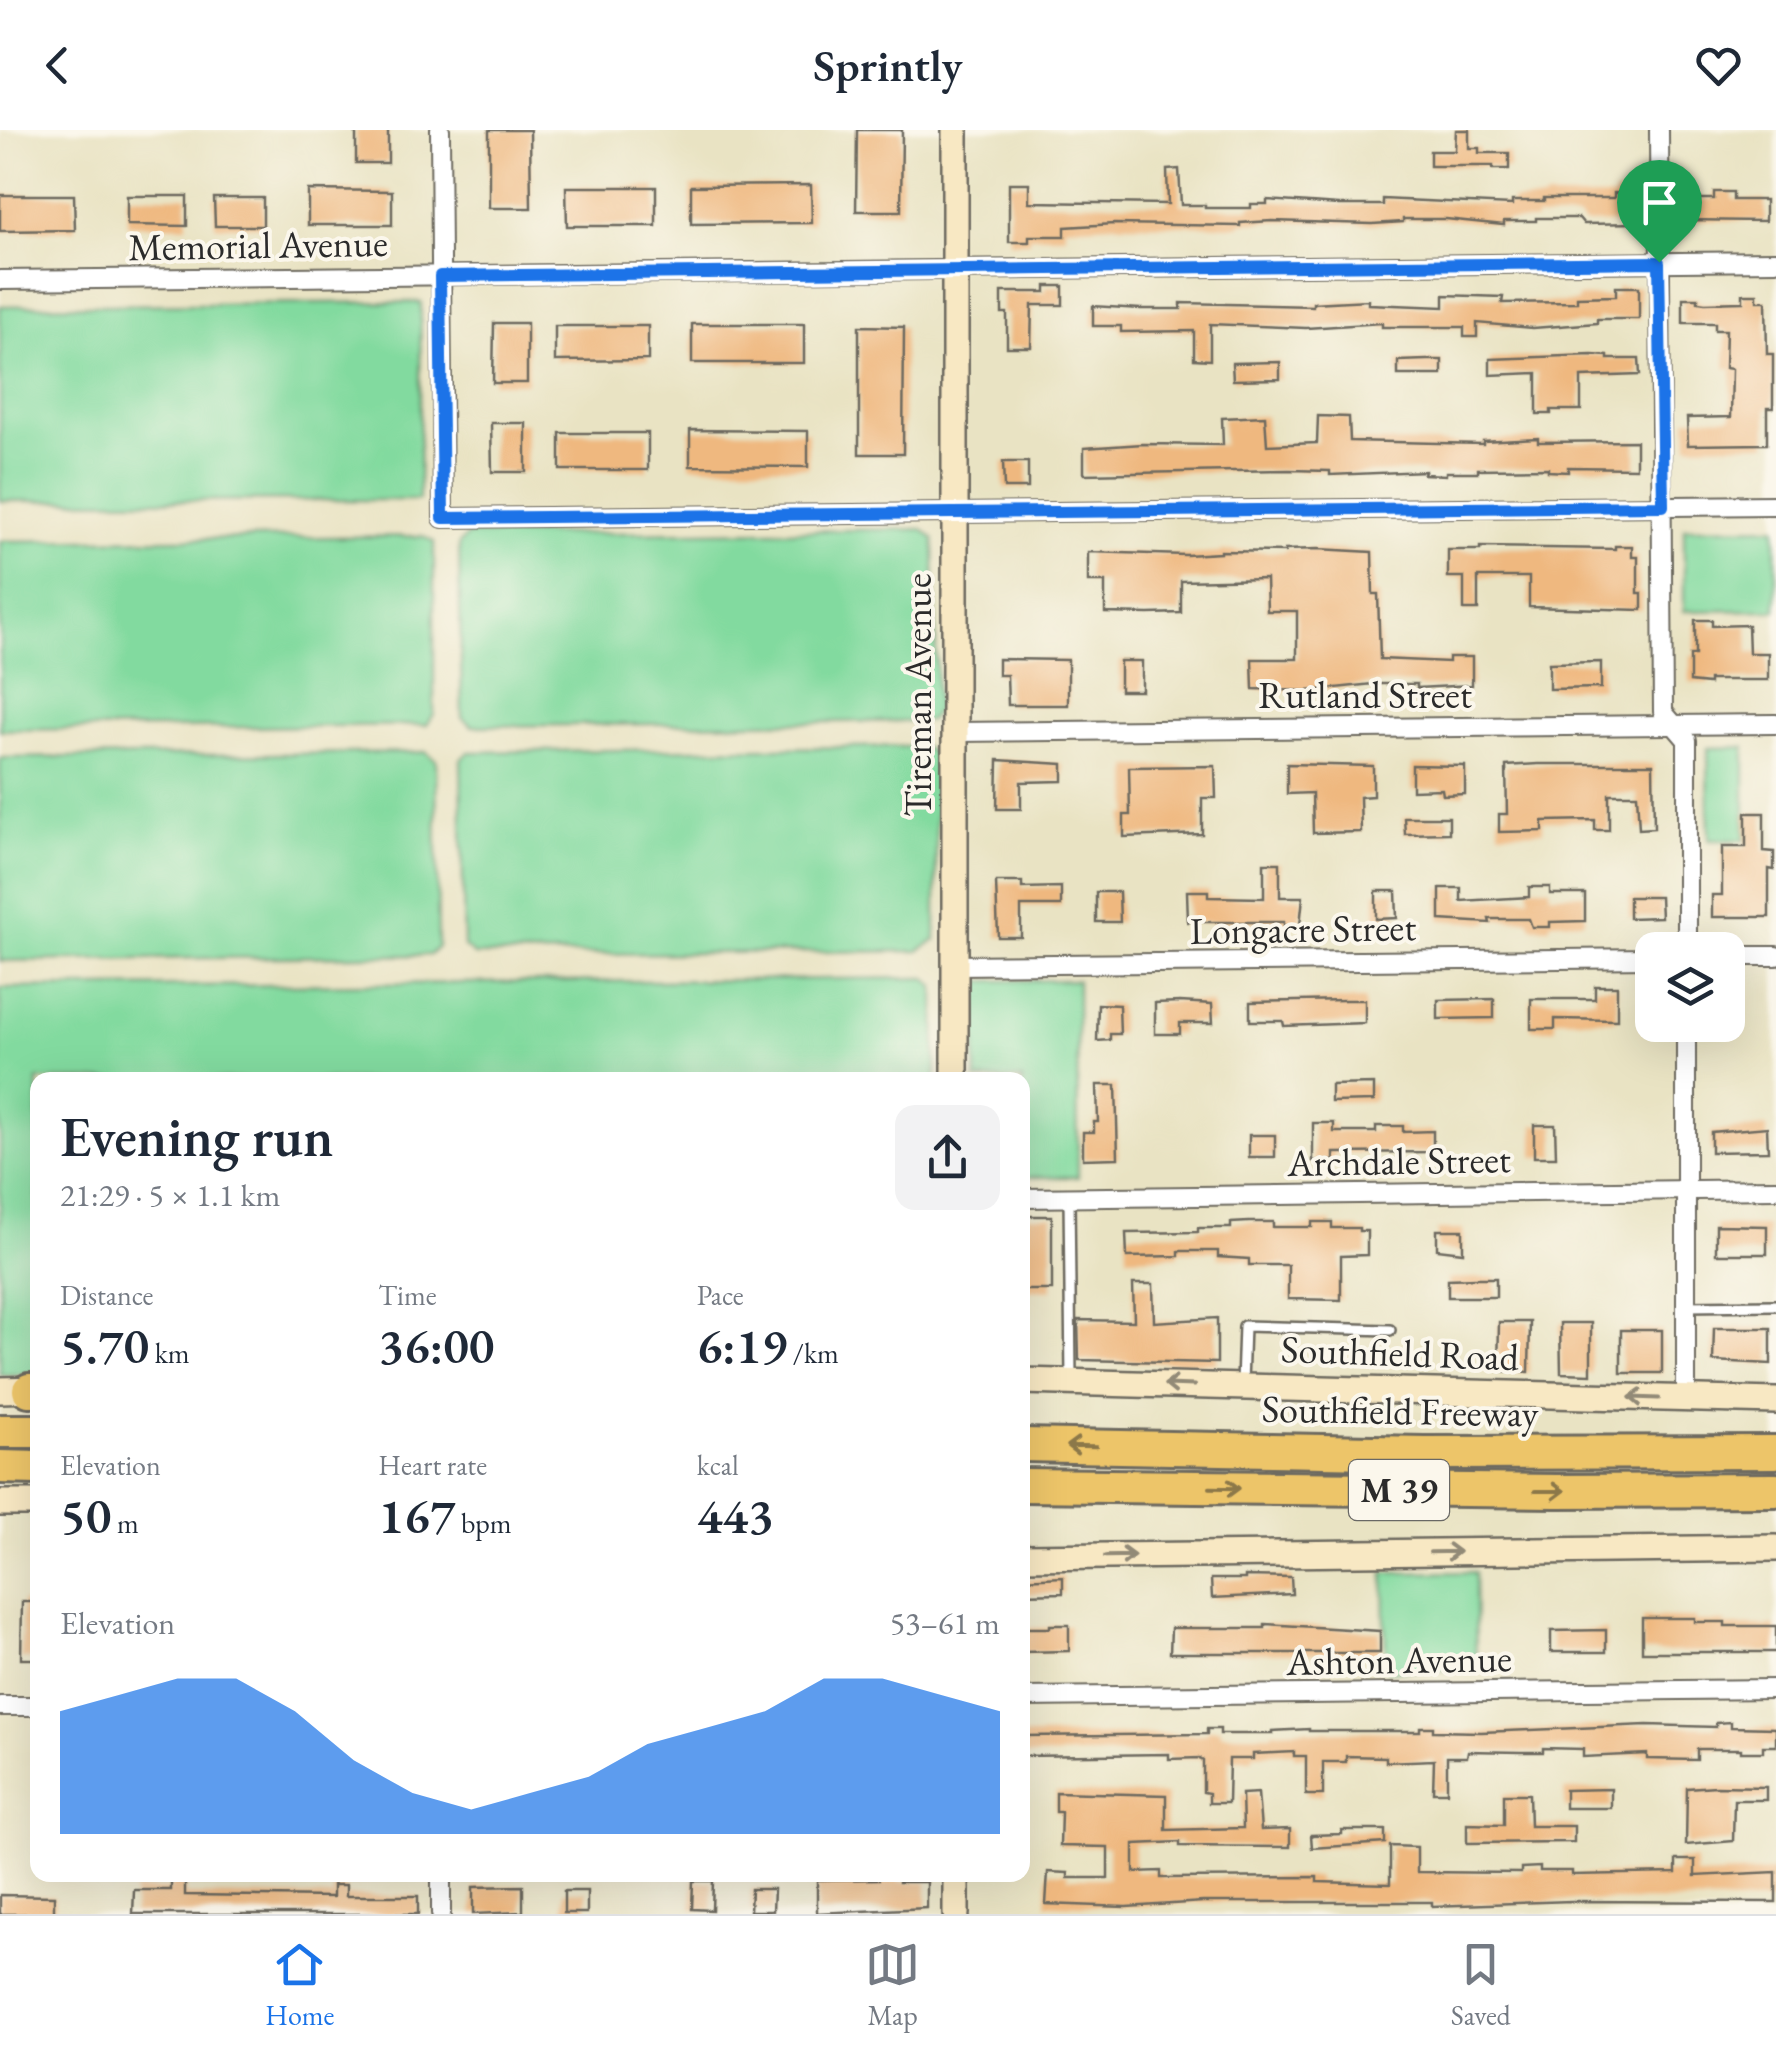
<!DOCTYPE html>
<html lang="en">
<head>
<meta charset="utf-8">
<style>
	:root { --surface:#fff; --page:#f2f2f3; --text:#1f2937; --muted:#747a83; --line:#e0e1e3; --accent:#1a73e8 }
	body { margin:0; font-family:"EB Garamond",serif; background:var(--page); color:var(--text); height:100vh; display:flex; flex-direction:column; font-size:38px; white-space:nowrap }
	* { box-sizing:border-box; margin:0 }
	p { font-size:32px; color:var(--muted) }
	.icon { flex:none; width:55px; height:55px; fill:none; stroke:currentColor; stroke-width:2; stroke-linecap:round; stroke-linejoin:round }
	.map { position:relative; flex:1; overflow:hidden }
	.side { position:absolute; left:30px; top:942px; width:1000px; height:810px; display:flex; flex-direction:column; background:var(--surface); border-radius:20px; box-shadow:0 10px 40px #0002 }
	.side>* { flex:none }
	.tools { position:absolute; left:1635px; top:802px; display:grid; gap:20px }
	.tools a { display:grid; place-items:center; width:110px; height:110px; border-radius:20px; background:var(--surface); box-shadow:0 10px 40px #0002; font-size:50px }
	.pin { position:absolute; display:grid; place-items:center; width:85px; height:85px; color:#fff; margin:-102px -42px; border-radius:50% 50% 50% 0; rotate:-45deg; box-shadow:0 0 10px #0007 }
	.pin .icon { rotate:45deg }
	.round { display:grid; place-items:center; flex:none; width:105px; height:105px; border-radius:20px; background:var(--page) }
	.overview { display:flex; align-items:center; justify-content:space-between; height:170px; padding:0 30px }
	h1 { font-size:55px; font-weight:600; line-height:75px }
	.stats { display:grid; grid-template-columns:repeat(3,1fr); gap:15px; height:170px; padding:10px 30px }
	.stats div { display:grid; align-content:center }
	.stats b { font-size:50px; font-weight:600 }
	.stats small { font-size:28px; font-weight:400 }
	.stats p { font-size:28px }
	.chart { height:280px; padding:20px 30px }
	.chart p { display:flex; justify-content:space-between }
	.chart svg { width:100%; height:180px; margin-top:10px; fill:var(--accent); opacity:.7 }
	header { display:flex; justify-content:space-between; align-items:center; height:130px; padding:0 30px; background:var(--surface); font-size:45px; font-weight:600 }
	.tab-bar { display:flex; justify-content:space-around; align-items:center; height:140px; border-top:2px solid var(--line); background:var(--surface); font-size:28px; color:var(--muted) }
	.tab-bar a { display:grid; justify-items:center; gap:5px }
	.tab-bar .active { color:var(--accent) }
	.map>svg:first-child { display:block }
	.green { fill:#82da9f; stroke:#568265; stroke-width:2.5 }
	.building { fill:#efb87f }
	.lines { fill:none; stroke-linecap:round; stroke-linejoin:round }
	.lane-casing { stroke:#6e6b60; stroke-width:14 }
	.street-casing { stroke:#6e6b60; stroke-width:22 }
	.secondary-casing { stroke:#6e6b60; stroke-width:30 }
	.highway-casing { stroke:#6e6b60; stroke-width:38 }
	.lane { stroke:#fff; stroke-width:9 }
	.street { stroke:#fff; stroke-width:18 }
	.secondary { stroke:#f8e8c3; stroke-width:25 }
	.highway { stroke:#edc569; stroke-width:32 }
	.oneway { stroke:#928a77 }
	.oneway2 { stroke:#8c784a }
	.route-casing { stroke:#fff; stroke-width:20 }
	.route { stroke:#1a73e8; stroke-width:12 }
	.labels { text-anchor:middle; stroke-width:8; stroke-linejoin:round; paint-order:stroke }
	.shield { fill:#fbf7ec; stroke:#696865; stroke-width:2.5 }
	.shield-label { font-size:35px; font-weight:bold; fill:#2b2b2b }
	.street-label { font-size:38px; fill:#2b2b2b; stroke:#fbf7ec }
</style>
</head>
<body>
<header><svg class="icon" aria-label="back" viewBox="0 0 24 24"><path d="M15 5l-7 7 7 7"/></svg>Sprintly<svg class="icon" aria-label="heart" viewBox="0 0 24 24"><path d="M12 20l-8-8c-3-5 5-10 8-4 3-6 11-1 8 4z"/></svg></header>
<div class="map">
<svg width="1776" height="1784" viewBox="0 0 1776 1784">
	<rect width="100%" height="100%" fill="#fbf7ec"/>
	<filter id="ink" filterUnits="userSpaceOnUse"><feTurbulence type="fractalNoise" baseFrequency=".01" numOctaves="2"/><feDisplacementMap in="SourceGraphic" scale="20" xChannelSelector="R" yChannelSelector="G"/><feConvolveMatrix kernelMatrix="1 2 1 2 8 2 1 2 1" color-interpolation-filters="sRGB"/></filter>
	<filter id="wash" filterUnits="userSpaceOnUse"><feTurbulence type="fractalNoise" baseFrequency=".0048" numOctaves="4" result="noise"/><feDisplacementMap in="SourceGraphic" scale="40" xChannelSelector="R" yChannelSelector="G"/><feGaussianBlur stdDeviation="2.25" result="paint"/><feColorMatrix in="noise" values="0 0 0 0 0 0 0 0 0 0 0 0 0 0 0 0 0 1.4 0 .05"/><feComposite in="paint" operator="in"/></filter>
	<g filter="url(#wash)">
		<rect width="100%" height="100%" fill="#e9e3c3"/>
		<g class="green">
			<polygon points="421,172 419,370 0,371 0,176"/>
			<polygon points="1776,397 1776,480 1684,481 1684,398"/>
			<polygon points="922,399 934,409 937,581 929,591 472,596 462,588 459,414 468,405"/>
			<polygon points="423,406 434,412 434,584 427,595 0,600 0,411"/>
			<polygon points="922,616 936,626 936,810 918,821 474,825 464,817 461,629 469,622"/>
			<polygon points="1745,617 1745,710 1709,710 1708,618"/>
			<polygon points="426,622 436,630 438,817 430,825 0,831 0,628"/>
			<polygon points="926,848 935,856 936,950 38,950 37,1244 0,1245 0,858"/>
			<polygon points="1077,850 1078,1047 1023,1047 1022,950 976,950 975,851"/>
			<polygon points="1475,1442 1476,1539 1386,1541 1384,1443"/>
		</g>
		<g id="blocks">
			<g class="building">
				<rect x="356" y="0" width="32" height="33"/>
				<polygon points="489,0 530,0 531,78 489,78"/>
				<polygon points="857,0 902,0 901,81 856,81"/>
				<polygon points="1456,0 1469,0 1469,18 1479,18 1479,23 1509,23 1509,39 1493,39 1493,36 1430,36 1430,21 1455,21"/>
				<polygon points="1179,39 1181,75 1205,75 1205,78 1251,78 1251,74 1267,74 1267,70 1339,75 1383,75 1383,69 1403,70 1512,75 1512,71 1544,71 1544,68 1614,68 1614,63 1639,63 1639,93 1584,94 1579,88 1536,88 1536,91 1504,91 1504,95 1446,89 1403,89 1403,92 1372,94 1272,91 1240,93 1240,96 1114,94 1065,97 1065,106 1029,106 1029,112 1009,112 1009,53 1029,53 1029,72 1168,74 1167,40"/>
				<polygon points="811,55 812,93 691,94 691,56"/>
				<polygon points="566,57 656,57 656,96 567,96"/>
				<polygon points="308,60 392,61 392,95 308,95"/>
				<polygon points="1714,62 1733,62 1733,70 1765,70 1765,91 1682,90 1683,69 1714,69"/>
				<polygon points="0,65 74,65 75,100 0,101"/>
				<polygon points="127,66 187,66 187,96 127,95"/>
				<polygon points="214,68 263,68 263,96 215,96"/>
				<polygon points="1046,156 1063,156 1063,175 1032,175 1031,217 1007,217 1007,183 1002,183 1002,162 1046,162"/>
				<polygon points="1616,157 1639,157 1639,189 1597,189 1597,193 1533,198 1477,193 1477,207 1464,207 1464,197 1382,197 1382,193 1306,198 1210,194 1210,230 1194,229 1194,201 1121,202 1121,196 1093,196 1093,176 1141,179 1181,179 1181,173 1313,176 1313,173 1368,170 1368,174 1444,177 1444,165 1503,167 1502,173 1577,172 1577,167 1616,166"/>
				<polygon points="1743,164 1757,164 1757,171 1766,171 1767,224 1773,224 1773,278 1767,278 1767,314 1688,315 1687,288 1731,287 1732,239 1725,238 1726,200 1715,200 1715,193 1683,193 1683,168 1698,168 1698,172 1705,173 1743,172"/>
				<polygon points="494,193 527,193 527,253 493,253"/>
				<rect x="692" y="194" width="112" height="39"/>
				<polygon points="555,196 648,196 648,230 555,231"/>
				<polygon points="859,196 904,197 903,324 859,324"/>
				<polygon points="1592,225 1608,226 1608,229 1639,229 1640,245 1581,247 1581,280 1551,280 1551,284 1537,284 1537,243 1490,245 1490,229"/>
				<polygon points="1427,230 1442,230 1442,245 1398,245 1398,231"/>
				<polygon points="1280,232 1280,249 1233,250 1232,233"/>
				<polygon points="1265,286 1267,315 1317,313 1318,286 1349,287 1350,311 1483,314 1483,311 1538,308 1538,312 1636,311 1636,338 1568,337 1568,342 1548,341 1548,338 1478,339 1478,342 1446,342 1446,345 1424,344 1425,341 1330,345 1330,341 1289,340 1084,344 1084,318 1143,314 1223,315 1222,288"/>
				<polygon points="491,293 526,293 526,342 492,342"/>
				<polygon points="690,300 808,301 808,337 690,336"/>
				<rect x="560" y="303" width="88" height="37"/>
				<polygon points="1003,332 1028,332 1028,358 1004,358"/>
				<polygon points="1615,416 1632,416 1632,427 1638,427 1638,463 1642,463 1642,480 1529,477 1529,447 1478,447 1478,480 1464,480 1464,447 1448,447 1448,420 1480,420 1480,417 1615,419"/>
				<polygon points="1318,419 1372,422 1373,464 1378,464 1380,529 1449,532 1449,527 1472,527 1472,555 1417,558 1417,554 1373,554 1307,561 1253,559 1252,529 1297,529 1297,481 1267,481 1266,449 1181,451 1181,483 1149,484 1105,483 1105,452 1088,452 1088,422 1186,425 1220,423 1220,421 1285,422 1285,420"/>
				<polygon points="1695,490 1712,490 1712,496 1748,495 1749,523 1768,523 1768,550 1709,550 1709,554 1690,552 1690,525 1695,525"/>
				<polygon points="998,529 1068,530 1068,575 1008,575 1007,545 998,545"/>
				<rect x="1120" y="531" width="22" height="30"/>
				<polygon points="1601,532 1601,558 1549,559 1549,533"/>
				<polygon points="998,630 1063,634 1063,651 1021,652 1021,679 997,679"/>
				<polygon points="1287,634 1373,636 1373,666 1360,667 1361,702 1313,703 1312,663 1287,664"/>
				<polygon points="1538,634 1653,634 1654,698 1639,699 1637,664 1609,664 1609,700 1595,700 1595,690 1543,691 1543,701 1499,702 1499,684 1507,684 1506,636"/>
				<polygon points="1412,635 1465,636 1465,664 1443,665 1442,659 1412,660"/>
				<polygon points="1215,636 1216,668 1202,668 1202,704 1124,707 1124,685 1130,685 1129,637"/>
				<polygon points="1746,683 1764,683 1764,721 1774,722 1774,740 1769,739 1769,787 1712,787 1712,765 1722,765 1722,717 1746,717"/>
				<polygon points="1404,687 1449,687 1449,703 1405,704"/>
				<polygon points="1264,733 1280,733 1280,767 1303,767 1300,795 1284,796 1284,792 1188,792 1187,761 1208,761 1208,767 1264,768"/>
				<polygon points="996,752 1022,752 1022,758 1061,757 1061,776 1021,776 1021,807 998,807"/>
				<polygon points="1529,757 1550,757 1550,764 1585,764 1585,791 1550,792 1550,797 1532,797 1529,789 1489,789 1490,793 1440,790 1440,758 1461,758 1461,771 1529,767"/>
				<polygon points="1376,761 1396,761 1397,788 1376,789"/>
				<polygon points="1096,762 1119,762 1120,792 1096,792"/>
				<polygon points="1629,767 1660,767 1661,787 1629,788"/>
				<polygon points="1595,856 1617,856 1617,890 1555,889 1555,899 1531,899 1531,869 1595,869"/>
				<polygon points="1494,869 1494,888 1438,889 1438,870"/>
				<polygon points="1345,870 1365,870 1365,893 1284,896 1283,891 1250,891 1250,872"/>
				<polygon points="1180,872 1212,874 1213,893 1180,893 1180,904 1155,904 1155,873"/>
				<polygon points="1098,874 1119,875 1120,904 1110,904 1110,910 1097,911"/>
				<polygon points="1374,954 1374,971 1331,972 1331,955"/>
				<polygon points="1097,955 1116,955 1118,1028 1083,1029 1083,1002 1094,1002 1094,992 1098,992"/>
				<polygon points="1313,993 1334,993 1334,1002 1376,1002 1376,996 1403,996 1403,1002 1433,1001 1433,1022 1334,1023 1334,1031 1313,1031"/>
				<polygon points="1534,995 1555,995 1556,1027 1534,1027"/>
				<polygon points="1767,997 1768,1021 1711,1022 1711,1002"/>
				<rect x="1249" y="1005" width="26" height="22"/>
				<rect x="1022" y="1086" width="30" height="74"/>
				<polygon points="1249,1092 1273,1092 1273,1097 1312,1097 1312,1092 1332,1092 1332,1098 1359,1098 1359,1101 1367,1101 1367,1125 1341,1126 1341,1170 1288,1169 1288,1135 1249,1135 1249,1129 1218,1127 1218,1121 1179,1121 1179,1126 1127,1127 1126,1103 1198,1102 1198,1098 1231,1098 1231,1093"/>
				<polygon points="1716,1095 1767,1096 1767,1124 1716,1124"/>
				<polygon points="1437,1100 1463,1100 1463,1122 1437,1119"/>
				<polygon points="1476,1148 1496,1148 1496,1167 1448,1167 1448,1149"/>
				<polygon points="1133,1154 1153,1154 1154,1192 1217,1188 1217,1233 1079,1230 1078,1190 1134,1191"/>
				<polygon points="1499,1192 1530,1192 1529,1242 1498,1241"/>
				<polygon points="1560,1193 1591,1193 1591,1244 1561,1243"/>
				<polygon points="1714,1198 1771,1198 1771,1234 1713,1231"/>
				<rect x="1621" y="1200" width="41" height="43"/>
				<polygon points="1245,1446 1291,1447 1292,1464 1212,1468 1211,1449 1245,1449"/>
				<polygon points="1063,1447 1063,1463 1022,1464 1022,1449"/>
				<polygon points="22,1472 38,1472 38,1529 21,1529"/>
				<polygon points="1642,1488 1695,1488 1695,1492 1725,1492 1725,1496 1776,1496 1776,1522 1642,1522"/>
				<polygon points="1265,1494 1380,1501 1380,1523 1170,1523 1171,1498 1265,1498"/>
				<polygon points="1050,1495 1069,1495 1069,1521 1022,1522 1022,1498 1050,1498"/>
				<polygon points="1606,1500 1606,1522 1551,1522 1551,1501"/>
				<polygon points="1731,1592 1731,1597 1776,1598 1776,1616 1763,1616 1763,1622 1741,1622 1741,1619 1697,1619 1697,1630 1647,1629 1647,1624 1583,1627 1583,1619 1543,1618 1543,1622 1520,1622 1468,1621 1467,1627 1447,1627 1447,1662 1433,1662 1434,1630 1386,1632 1386,1627 1346,1626 1346,1632 1323,1632 1323,1665 1306,1665 1306,1626 1294,1626 1294,1622 1253,1624 1253,1629 1229,1629 1228,1673 1209,1673 1209,1663 1203,1662 1203,1630 1200,1628 1169,1629 1169,1624 1022,1626 1022,1606 1207,1604 1207,1599 1220,1599 1220,1604 1272,1604 1272,1601 1309,1599 1309,1601 1420,1601 1420,1597 1433,1597 1433,1601 1481,1602 1647,1595 1716,1597 1716,1593"/>
				<polygon points="1716,1656 1766,1657 1766,1670 1734,1670 1733,1711 1686,1715 1687,1658"/>
				<polygon points="1611,1659 1611,1678 1565,1678 1565,1660"/>
				<polygon points="1056,1662 1166,1665 1166,1700 1243,1698 1242,1664 1258,1663 1261,1700 1290,1699 1290,1717 1180,1716 1180,1712 1134,1714 1134,1742 1161,1741 1161,1748 1317,1747 1317,1752 1390,1754 1390,1716 1417,1717 1417,1742 1521,1743 1521,1738 1540,1737 1540,1741 1572,1741 1572,1745 1676,1743 1676,1730 1695,1730 1695,1746 1776,1742 1776,1772 1572,1771 1432,1776 1432,1772 1203,1772 1126,1777 1046,1774 1048,1742 1068,1743 1068,1748 1108,1748 1108,1717 1060,1716 1061,1682 1056,1682"/>
				<polygon points="1504,1664 1529,1664 1530,1696 1574,1696 1574,1712 1467,1713 1467,1694 1504,1695"/>
				<polygon points="1342,1700 1385,1700 1385,1713 1312,1718 1311,1705 1342,1704"/>
				<polygon points="171,1745 185,1745 185,1765 333,1767 333,1755 346,1755 346,1766 418,1766 418,1784 133,1784 134,1760 171,1760"/>
				<polygon points="879,1745 899,1746 899,1752 927,1752 927,1778 817,1783 817,1750 879,1749"/>
				<polygon points="693,1751 713,1751 712,1780 692,1779"/>
				<polygon points="523,1756 523,1782 473,1784 473,1757"/>
				<polygon points="751,1759 774,1759 773,1781 750,1781"/>
				<rect x="564" y="1761" width="23" height="22"/>
				<polygon points="0,1765 54,1766 54,1784 0,1784"/>
			</g>
		</g>
	</g>
	<g filter="url(#ink)">
		<use href="#blocks" fill-opacity="0" stroke="#6e6b60" stroke-width="2.5"/>
		<g class="lines">
			<defs>
				<g id="lane">
					<polyline points="1069,1067 1071,1249"/>
					<polyline points="1685,1176 1776,1175"/>
					<polyline points="1242,1254 1244,1196 1390,1200"/>
				</g>
				<g id="street">
					<polyline points="440,0 443,388 1776,375"/>
					<polyline points="1659,0 1663,582 1687,610 1687,820"/>
					<polyline points="0,150 1776,131"/>
					<polyline points="955,602 1776,594"/>
					<polyline points="1728,826 1776,826"/>
					<polyline points="955,835 1652,828"/>
					<polyline points="1022,1068 1776,1059"/>
					<polyline points="1686,1269 1686,895"/>
					<polyline points="1022,1567 1776,1559"/>
					<polyline points="0,1576 38,1576"/>
					<polyline points="441,1745 441,1784"/>
				</g>
				<g id="secondary">
					<polyline points="955,950 955,0"/>
					<polyline points="1022,1251 1776,1271"/>
					<polyline points="0,1260 38,1259"/>
					<polyline points="0,1373 38,1373"/>
					<polyline points="1022,1427 1776,1418"/>
					<polyline points="956,1745 956,1784"/>
				</g>
				<g id="highway">
					<polyline points="29,1260 38,1260"/>
					<polyline points="0,1301 38,1301"/>
					<polyline points="1022,1315 1424,1323 1776,1322"/>
					<polyline points="0,1337 38,1338"/>
					<polyline points="1022,1355 1556,1361 1776,1360"/>
				</g>
			</defs>
			<use href="#lane" class="lane-casing"/>
			<use href="#street" class="street-casing"/>
			<use href="#secondary" class="secondary-casing"/>
			<use href="#highway" class="highway-casing"/>
			<use href="#lane" class="lane"/>
			<use href="#street" class="street"/>
			<use href="#secondary" class="secondary"/>
			<use href="#highway" class="highway"/>
		</g>
		<defs><path id="oneway-shaft" d="M-6 0H5M1.5-3L5.5 0L1.5 3" fill="none" stroke-width="1.6" stroke-linecap="round" stroke-linejoin="round" transform="scale(2.5)"/></defs>
		<g class="oneway">
			<use href="#oneway-shaft" transform="translate(1179 1255) rotate(-178)"/>
			<use href="#oneway-shaft" transform="translate(1644 1268) rotate(-178)"/>
			<use href="#oneway-shaft" transform="translate(1445 1422) rotate(-1)"/>
			<use href="#oneway-shaft" transform="translate(1120 1426) rotate(-1)"/>
		</g>
		<g class="oneway2">
			<use href="#oneway-shaft" transform="translate(1081 1316) rotate(-179)"/>
			<use href="#oneway-shaft" transform="translate(1225 1358) rotate(1)"/>
			<use href="#oneway-shaft" transform="translate(1550 1361)"/>
		</g>
	</g>
	<g class="lines" filter="url(#ink)">
		<defs>
			<polygon id="route" points="1659,132 1663,376 443,388 440,146"/>
		</defs>
		<use href="#route" class="route-casing"/>
		<use href="#route" class="route"/>
	</g>
	<g class="labels">
		<rect class="shield" x="1349" y="1330" width="100" height="60" rx="8"/>
		<g class="shield-label">
			<text x="1399" y="1372">M 39</text>
		</g>
		<g class="street-label">
			<text transform="translate(258 115) rotate(-1)" y="13">Memorial Avenue</text>
			<text transform="translate(918 565) rotate(-90)" y="13">Tireman Avenue</text>
			<text x="1365" y="578">Rutland Street</text>
			<text transform="translate(1303 799) rotate(-1)" y="13">Longacre Street</text>
			<text transform="translate(1399 1031) rotate(-1)" y="13">Archdale Street</text>
			<text transform="translate(1400 1223) rotate(2)" y="13">Southfield Road</text>
			<text transform="translate(1400 1281) rotate(1)" y="13">Southfield Freeway</text>
			<text transform="translate(1399 1530) rotate(-1)" y="13">Ashton Avenue</text>
		</g>
	</g>
</svg>
<div class="tools">
<a><svg class="icon" aria-label="layers" viewBox="0 0 24 24"><path d="M12 4l9 5-9 5-9-5zM3 14l9 5 9-5"/></svg></a>
</div>
<div class="pin" style="left:1659px;top:132px;background:#1e9e55"><svg class="icon" aria-label="arrive" viewBox="0 0 24 24"><path d="M6 21V4h12l-3 4 3 4H6"/></svg></div>
<section class="side">
<div class="overview"><div><h1>Evening run</h1><p>21:29 · 5 × 1.1 km</p></div><a class="round"><svg class="icon" aria-label="share" viewBox="0 0 24 24"><path d="M12 15V3M7 8l5-5 5 5M5 13v7h14v-7"/></svg></a></div>
<div class="stats">
<div><p>Distance</p><b>5.70<small> km</small></b></div>
<div><p>Time</p><b>36:00</b></div>
<div><p>Pace</p><b>6:19<small> /km</small></b></div>
</div>
<div class="stats">
<div><p>Elevation</p><b>50<small> m</small></b></div>
<div><p>Heart rate</p><b>167<small> bpm</small></b></div>
<div><p>kcal</p><b>443</b></div>
</div>
<div class="chart"><p><span>Elevation</span>53–61 m</p>
<svg viewBox="0 0 160 44" preserveAspectRatio="none"><path d="M0 44V14L10 10L20 6L30 6L40 14L50 26L60 34L70 38L80 34L90 30L100 22L110 18L120 14L130 6L140 6L150 10L160 14V44z"/></svg>
</div>
</section>
</div>
<nav class="tab-bar">
<a class="active"><svg class="icon" aria-label="home" viewBox="0 0 24 24"><path d="M3 11l9-7 9 7M6 9v11h12V9"/></svg>Home</a>
<a><svg class="icon" aria-label="map" viewBox="0 0 24 24"><path d="M3 6l6-2 6 2 6-2v14l-6 2-6-2-6 2zM9 4v14M15 6v14"/></svg>Map</a>
<a><svg class="icon" aria-label="saved" viewBox="0 0 24 24"><path d="M7 4h10v16l-5-4-5 4z"/></svg>Saved</a>
</nav>
</body>
</html>
